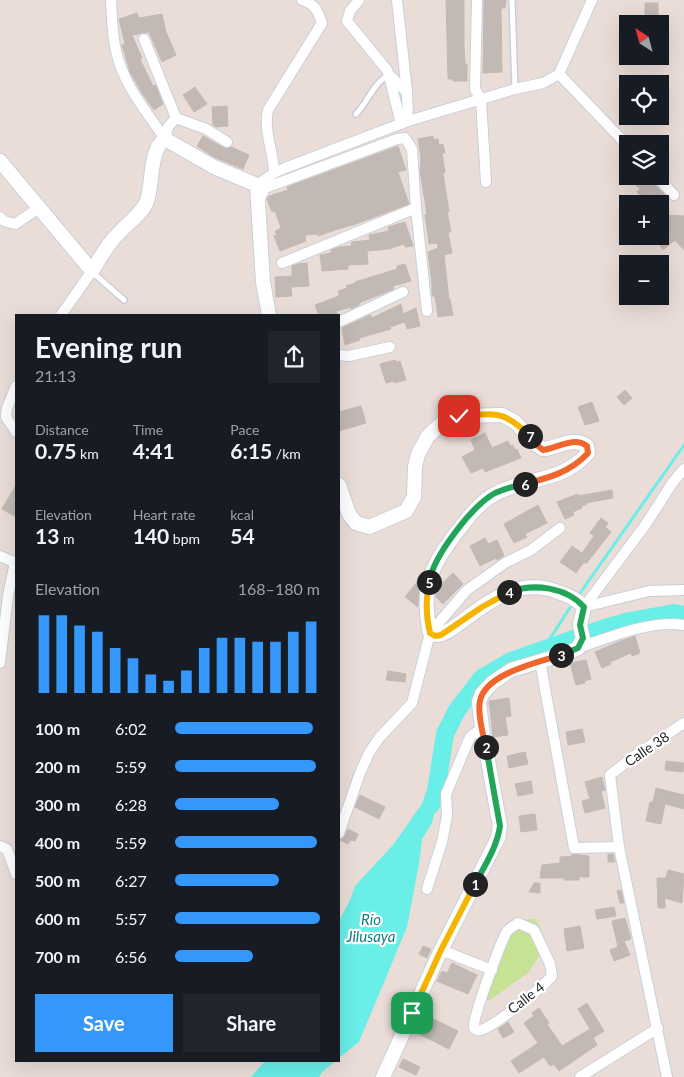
<!DOCTYPE html>
<html lang="en">
<head>
<meta charset="utf-8">
<style>
	:root { --surface:#171b24; --page:#20242c; --text:#f1f3f6; --muted:#9ea1a6; --accent:#3697fa }
	body { margin:0; font-family:Lato,sans-serif; background:var(--page); color:var(--text); height:100vh; display:flex; flex-direction:column; font-size:19px; white-space:nowrap }
	* { box-sizing:border-box; margin:0 }
	p { font-size:16px; color:var(--muted) }
	.icon { flex:none; width:28px; height:28px; fill:none; stroke:currentColor; stroke-width:2; stroke-linecap:round; stroke-linejoin:round }
	.map { position:relative; flex:1; overflow:hidden }
	.sheet { position:absolute; left:15px; top:314px; width:325px; height:748px; display:flex; flex-direction:column; background:var(--surface); border-radius:0px; box-shadow:0 5px 20px #0002 }
	.sheet>* { flex:none }
	.needle { width:32px; rotate:324deg }
	.tools { position:absolute; left:619px; top:15px; display:grid; gap:10px }
	.tools a { display:grid; place-items:center; width:50px; height:50px; border-radius:0px; background:var(--surface); box-shadow:0 5px 20px #0002; font-size:25px }
	.pin { position:absolute; display:grid; place-items:center; width:42px; height:42px; color:#fff; margin:-21px; border-radius:10px; box-shadow:0 2px 8px #0006 }
	.km { position:absolute; width:25px; height:25px; margin:-12px; border-radius:50%; background:#222; color:#fff; font-size:14px; line-height:25px; text-align:center }
	.round { display:grid; place-items:center; flex:none; width:52px; height:52px; border-radius:0px; background:var(--page) }
	.headline { display:flex; align-items:center; justify-content:space-between; height:85px; padding:0 20px }
	h1 { font-size:28px; font-weight:700; line-height:38px }
	.metrics { display:grid; grid-template-columns:repeat(3,1fr); gap:8px; height:85px; padding:5px 20px }
	.metrics div { display:grid; align-content:center }
	.metrics b { font-size:21px; font-weight:700 }
	.metrics small { font-size:14px; font-weight:400 }
	.metrics p { font-size:14px }
	.chart { height:140px; padding:10px 20px }
	.chart p { display:flex; justify-content:space-between }
	.chart svg { width:100%; height:90px; margin-top:5px; stroke:var(--accent); stroke-width:6 }
	.button { display:flex; gap:10px; margin-top:auto; padding:10px 20px }
	.button a { flex:1; height:58px; border-radius:0px; background:var(--accent); color:#fff; font-size:20px; font-weight:700; line-height:58px; text-align:center }
	.button a+a { background:var(--page); color:var(--text) }
	ul { padding:0 20px; list-style:none; font-size:16px }
	li { display:grid; grid-template-columns:80px 60px 1fr; align-items:center; height:38px }
	li i { height:12px; border-radius:6px; background:var(--accent) }
	.map>svg:first-child { display:block }
	.green { fill:#c6e294 }
	.water { fill:#69eee8 }
	.lines { fill:none; stroke-linecap:round; stroke-linejoin:round }
	.stream { stroke:#69eee8; stroke-width:3 }
	.river { stroke:#69eee8; stroke-width:18 }
	.building { fill:#c2b9b4; stroke:#c5b9b2 }
	.lane-casing { stroke:#c7d0da; stroke-width:8 }
	.street-casing { stroke:#c7d0da; stroke-width:12 }
	.secondary-casing { stroke:#c7d0da; stroke-width:16 }
	.lane { stroke:#fff; stroke-width:5 }
	.street { stroke:#fff; stroke-width:10 }
	.secondary { stroke:#fff; stroke-width:14 }
	.split-1-casing { stroke:#fff; stroke-width:10 }
	.split-2-casing { stroke:#fff; stroke-width:10 }
	.split-3-casing { stroke:#fff; stroke-width:10 }
	.split-4-casing { stroke:#fff; stroke-width:10 }
	.split-5-casing { stroke:#fff; stroke-width:10 }
	.split-6-casing { stroke:#fff; stroke-width:10 }
	.split-7-casing { stroke:#fff; stroke-width:10 }
	.split-8-casing { stroke:#fff; stroke-width:10 }
	.split-1 { stroke:#f5b400; stroke-width:6 }
	.split-2 { stroke:#22a559; stroke-width:6 }
	.split-3 { stroke:#f0652b; stroke-width:6 }
	.split-4 { stroke:#22a559; stroke-width:6 }
	.split-5 { stroke:#f5b400; stroke-width:6 }
	.split-6 { stroke:#22a559; stroke-width:6 }
	.split-7 { stroke:#f0652b; stroke-width:6 }
	.split-8 { stroke:#f5b400; stroke-width:6 }
	.labels { text-anchor:middle; stroke-width:4.5; stroke-linejoin:round; paint-order:stroke }
	.street-label { font-size:14px; fill:#272727; stroke:#fff }
	.water-label { font-size:15px; font-style:italic; fill:#0e7e82; stroke:#fff }
</style>
</head>
<body>
<div class="map">
<svg width="684" height="1077" viewBox="0 0 684 1077">
	<rect width="100%" height="100%" fill="#eaddd8"/>
	<path class="green" d="M535,919L541,929L545,946L529,972L490,1000L483,1001C489,983 502,934 516,923C522,919 529,920 535,919Z"/>
	<g class="water">
		<polygon points="445,771 432,823 422,839 419,864 407,927 359,1042 339,1058 339,921 350,900 355,886 393,845"/>
		<polygon points="266,1060 337,1060 322,1072 319,1077 251,1077"/>
	</g>
	<g class="lines">
		<g class="stream">
			<polyline points="578,596 684,445"/>
			<polyline points="542,651 573,603"/>
		</g>
		<polyline class="river" points="431,805 436,791 445,734 457,710 482,678 511,661 605,628 630,621 674,613 684,615"/>
	</g>
	<g class="building">
		<polygon points="446,0 464,0 464,46 465,64 467,64 467,81 453,81 453,79 448,79"/>
		<polygon points="484,0 506,0 505,8 501,8 502,72 483,73"/>
		<rect x="645" y="3" width="13" height="18"/>
		<polygon points="137,13 139,18 162,14 166,32 176,55 162,62 149,32 132,35 142,58 140,59 153,86 155,85 156,86 163,104 154,110 142,93 130,72 122,45 125,44 119,19"/>
		<polygon points="195,87 207,104 194,112 183,95"/>
		<polygon points="227,106 228,126 216,127 213,125 212,107"/>
		<polygon points="203,136 224,148 231,147 249,155 243,169 214,157 197,146"/>
		<polygon points="433,136 434,140 438,139 439,145 443,144 445,153 442,153 445,172 443,173 449,212 447,212 451,232 448,232 452,253 444,255 449,300 450,299 453,315 438,317 435,296 432,296 432,284 428,252 438,248 437,243 429,244 425,215 427,214 420,171 421,158 418,139"/>
		<polygon points="398,146 406,170 398,172 409,204 356,224 338,229 318,236 318,234 305,235 306,241 280,251 274,236 277,235 275,231 281,228 275,211 272,212 267,199 269,196 288,190 287,187"/>
		<polygon points="626,176 649,176 651,181 668,198 662,204 635,204 642,197 637,192 640,189"/>
		<polygon points="660,215 684,216 684,250 675,240 663,250 654,236 660,236"/>
		<polygon points="405,222 413,246 405,247 404,244 389,249 367,251 368,264 348,265 348,269 322,271 320,255 331,253 331,250 339,247 351,246 352,242 370,240 369,235 389,231 388,227"/>
		<polygon points="307,263 309,286 291,287 292,296 276,297 275,277 292,276 292,266 298,264"/>
		<polygon points="405,264 411,281 393,286 394,289 359,303 359,305 351,309 351,307 336,311 338,315 319,315 315,305 339,296 338,291 347,288 346,286 356,283 355,282 397,269 397,266"/>
		<polygon points="401,304 403,314 416,308 420,326 407,329 405,322 390,327 391,329 359,338 360,340 345,345 342,328 368,316 371,315 372,318"/>
		<polygon points="395,360 396,362 400,361 406,380 394,383 393,381 386,383 380,364"/>
		<polygon points="625,390 632,398 624,405 617,397"/>
		<polygon points="592,402 599,421 585,425 578,407"/>
		<polygon points="361,406 366,423 339,431 339,412"/>
		<polygon points="485,433 492,448 508,441 510,446 513,445 515,450 517,449 521,458 485,472 483,468 471,473 462,457 475,450 471,440"/>
		<polygon points="16,485 16,517 2,509"/>
		<polygon points="612,490 613,498 586,503 586,505 581,506 582,508 573,512 574,515 565,519 557,502 578,494 578,496"/>
		<polygon points="538,505 547,523 525,534 527,537 514,543 504,524"/>
		<polygon points="601,518 608,523 605,527 611,532 586,564 584,562 576,573 560,562 572,546 582,553 594,536 590,533"/>
		<polygon points="485,538 488,544 497,540 504,556 497,560 496,558 480,566 470,546"/>
		<polygon points="453,573 463,584 443,604 436,597 436,589"/>
		<polygon points="417,582 419,592 418,607 405,597"/>
		<polygon points="635,636 640,653 632,656 631,653 610,662 611,664 602,668 595,652 618,642"/>
		<polygon points="586,660 591,679 584,681 585,683 576,685 570,663"/>
		<polygon points="388,671 406,674 405,682 386,680"/>
		<polygon points="509,698 511,716 505,717 508,735 493,737 489,701"/>
		<polygon points="582,729 585,742 568,745 566,732"/>
		<polygon points="525,752 528,764 509,768 507,756"/>
		<polygon points="666,761 684,763 683,772 665,770"/>
		<polygon points="602,777 605,790 601,791 605,808 585,813 582,801 590,799 585,782"/>
		<polygon points="531,781 533,793 518,796 515,784"/>
		<polygon points="656,788 684,795 684,809 665,804 661,824 646,821 650,802 653,802"/>
		<polygon points="360,795 385,807 379,819 355,807"/>
		<polygon points="535,814 537,830 521,832 519,816"/>
		<polygon points="348,829 358,834 355,841 350,840 348,844 339,840 344,838"/>
		<polygon points="572,854 589,856 589,877 579,877 579,880 564,880 564,878 540,878 542,865 560,863 560,857 572,856"/>
		<polygon points="608,854 613,854 615,862 608,862"/>
		<polygon points="668,870 684,874 682,903 665,898 665,908 658,908 657,878 666,878"/>
		<polygon points="534,883 540,883 540,893 529,892"/>
		<polygon points="621,890 624,903 620,903 617,891"/>
		<polygon points="614,907 616,916 597,919 595,910"/>
		<polygon points="625,918 631,939 624,941 630,955 614,961 610,950 618,947 612,921"/>
		<polygon points="580,926 584,948 567,951 564,929"/>
		<polygon points="423,946 431,949 427,958 419,954"/>
		<polygon points="452,963 477,975 468,994 437,981 442,971 447,973"/>
		<polygon points="587,1003 604,1031 593,1038 597,1045 559,1071 554,1064 550,1066 544,1057 519,1073 511,1061 538,1043 524,1023 534,1016 532,1013 539,1008 549,1023 547,1024 562,1046 590,1029 578,1009"/>
		<polygon points="424,1008 431,1011 429,1017 458,1031 449,1049 413,1031"/>
		<polygon points="508,1022 514,1032 503,1038 498,1029"/>
		<polygon points="403,1059 420,1067 416,1075 399,1067"/>
	</g>
	<g class="lines">
		<defs>
			<g id="lane">
				<polyline points="512,0 515,89"/>
				<path d="M356,114C368,102 374,82 389,75"/>
				<polyline points="92,272 124,300"/>
			</g>
			<g id="street">
				<path d="M111,0C112,16 112,34 116,51C123,84 146,111 165,139"/>
				<polyline points="359,0 350,11 347,21 387,70 389,75 407,92"/>
				<polyline points="397,0 407,92 408,121"/>
				<polyline points="477,0 475,89 481,100 486,182"/>
				<polyline points="144,39 176,118 206,129 227,142"/>
				<polyline points="559,74 628,146"/>
				<polyline points="389,75 401,124"/>
				<polyline points="165,139 168,127 176,118"/>
				<path d="M274,173C274,152 263,131 268,110L322,23C318,11 315,4 302,0"/>
				<polyline points="656,176 674,195"/>
				<polyline points="257,185 274,173 285,168 408,121 515,89 543,83 559,74 592,0"/>
				<polyline points="259,200 265,188 397,139 405,138 412,149 416,208 427,311"/>
				<polyline points="0,217 4,221 15,224 39,208"/>
				<polyline points="282,263 416,208"/>
				<polyline points="61,315 92,271"/>
				<polyline points="339,322 403,292"/>
				<polyline points="339,355 349,356 390,347"/>
				<polyline points="16,386 7,408 6,417 16,432"/>
				<polyline points="0,556 16,563"/>
				<polyline points="584,607 644,527 673,482 684,469"/>
				<polyline points="584,607 649,591 684,590"/>
				<path d="M578,648C610,637 651,620 684,625"/>
				<polyline points="540,661 574,848 619,847"/>
				<polyline points="0,663 8,596 15,562"/>
				<polyline points="339,833 360,773 369,753 379,738 412,703 430,633 467,590 505,563 531,550 560,528"/>
				<polyline points="0,846 7,849 16,874"/>
				<polyline points="427,889 442,842 447,816 446,794 470,737 482,728"/>
				<path d="M518,923L534,930L550,964L552,976C542,988 495,1026 481,1030C477,1031 477,1030 474,1028C472,1018 500,945 506,933C508,929 514,926 518,923Z"/>
				<polyline points="441,950 492,970"/>
				<polyline points="580,1077 658,1028"/>
				<polyline points="667,1077 619,847 610,775 633,757 684,723"/>
			</g>
			<g id="secondary">
				<path d="M0,161L92,271C99,260 106,246 116,236C124,226 143,213 147,201C153,184 149,150 165,139L214,167L257,185L263,282L269,315"/>
				<path d="M339,485L349,514L356,523L369,527L406,511L414,497L415,467L418,454L428,436L441,424L459,416L502,415L515,422L537,445L543,449C558,448 573,436 587,446L588,453C560,484 527,476 495,494C481,501 470,515 460,528C432,563 420,586 430,633C438,637 443,634 450,630C483,607 515,575 558,592C568,595 577,599 584,607L580,625L583,639L578,648L568,653L511,670L492,683L482,694L479,702L482,728L500,826L498,838L441,950L383,1077"/>
			</g>
		</defs>
		<use href="#lane" class="lane-casing"/>
		<use href="#street" class="street-casing"/>
		<use href="#secondary" class="secondary-casing"/>
		<use href="#lane" class="lane"/>
		<use href="#street" class="street"/>
		<use href="#secondary" class="secondary"/>
	</g>
	<g class="lines">
		<defs>
			<polyline id="split-1" points="412,1013 441,950 475,884"/>
			<path id="split-2" d="M475,884C485,865 497,847 500,826L486,747"/>
			<path id="split-3" d="M486,747C483,735 477,713 480,701C485,674 538,662 561,655"/>
			<path id="split-4" d="M509,592C534,583 566,587 584,607L580,625L583,638L578,648L561,655"/>
			<path id="split-5" d="M429,582C426,598 426,617 430,633L435,636L441,635L482,607L509,592"/>
			<path id="split-6" d="M429,582C434,555 472,506 495,493C504,489 515,486 525,484"/>
			<path id="split-7" d="M525,484C548,478 571,472 588,453L587,446C573,436 558,448 543,450L537,445L530,436"/>
			<path id="split-8" d="M459,416C496,414 502,409 530,436"/>
		</defs>
		<use href="#split-1" class="split-1-casing"/>
		<use href="#split-2" class="split-2-casing"/>
		<use href="#split-3" class="split-3-casing"/>
		<use href="#split-4" class="split-4-casing"/>
		<use href="#split-5" class="split-5-casing"/>
		<use href="#split-6" class="split-6-casing"/>
		<use href="#split-7" class="split-7-casing"/>
		<use href="#split-8" class="split-8-casing"/>
		<use href="#split-1" class="split-1"/>
		<use href="#split-2" class="split-2"/>
		<use href="#split-3" class="split-3"/>
		<use href="#split-4" class="split-4"/>
		<use href="#split-5" class="split-5"/>
		<use href="#split-6" class="split-6"/>
		<use href="#split-7" class="split-7"/>
		<use href="#split-8" class="split-8"/>
	</g>
	<g class="labels">
		<g class="street-label">
			<text transform="translate(647 749) rotate(-34)" y="5">Calle 38</text>
			<text transform="translate(526 998) rotate(-38)" y="5">Calle 4</text>
		</g>
		<g class="water-label">
			<text x="371" y="925">Río<tspan x="371" dy="17">Jilusaya</tspan></text>
		</g>
	</g>
</svg>
<div class="tools">
<a><svg class="needle" viewBox="-14 -14 28 28"><path d="M0-13l5 13h-10z" fill="#e53935"/><path d="M0 13l5-13h-10z" fill="#9ea1a6"/></svg></a>
<a><svg class="icon" aria-label="locate" viewBox="0 0 24 24"><circle cx="12" cy="12" r="6"/><path d="M12 2v4M12 18v4M2 12h4M18 12h4"/></svg></a>
<a><svg class="icon" aria-label="layers" viewBox="0 0 24 24"><path d="M12 4l9 5-9 5-9-5zM3 14l9 5 9-5"/></svg></a>
<a>+</a>
<a>−</a>
</div>
<div class="pin" style="left:412px;top:1013px;background:#1e9e55"><svg class="icon" aria-label="arrive" viewBox="0 0 24 24"><path d="M6 21V4h12l-3 4 3 4H6"/></svg></div>
<div class="pin" style="left:459px;top:416px;background:#d93025"><svg class="icon" aria-label="check" viewBox="0 0 24 24"><path d="M5 12l5 5 9-10"/></svg></div>
<b class="km" style="left:475px;top:884px">1</b>
<b class="km" style="left:486px;top:747px">2</b>
<b class="km" style="left:561px;top:655px">3</b>
<b class="km" style="left:509px;top:592px">4</b>
<b class="km" style="left:429px;top:582px">5</b>
<b class="km" style="left:525px;top:484px">6</b>
<b class="km" style="left:530px;top:436px">7</b>
<section class="sheet">
<div class="headline"><div><h1>Evening run</h1><p>21:13</p></div><a class="round"><svg class="icon" aria-label="share" viewBox="0 0 24 24"><path d="M12 15V3M7 8l5-5 5 5M5 13v7h14v-7"/></svg></a></div>
<div class="metrics">
<div><p>Distance</p><b>0.75<small> km</small></b></div>
<div><p>Time</p><b>4:41</b></div>
<div><p>Pace</p><b>6:15<small> /km</small></b></div>
</div>
<div class="metrics">
<div><p>Elevation</p><b>13<small> m</small></b></div>
<div><p>Heart rate</p><b>140<small> bpm</small></b></div>
<div><p>kcal</p><b>54</b></div>
</div>
<div class="chart"><p><span>Elevation</span>168–180 m</p>
<svg viewBox="0 0 160 44" preserveAspectRatio="none"><path d="M5 44V6M15 44V6M25 44V11M35 44V14M45 44V22M55 44V27M65 44V35M75 44V38M85 44V33M95 44V22M105 44V17M115 44V17M125 44V19M135 44V19M145 44V14M155 44V9"/></svg>
</div>
<ul>
<li><b>100 m</b>6:02<i style="width:95%"></i></li>
<li><b>200 m</b>5:59<i style="width:97%"></i></li>
<li><b>300 m</b>6:28<i style="width:72%"></i></li>
<li><b>400 m</b>5:59<i style="width:98%"></i></li>
<li><b>500 m</b>6:27<i style="width:72%"></i></li>
<li><b>600 m</b>5:57<i style="width:100%"></i></li>
<li><b>700 m</b>6:56<i style="width:54%"></i></li>
</ul>
<div class="button"><a>Save</a><a>Share</a></div>
</section>
</div>
</body>
</html>
